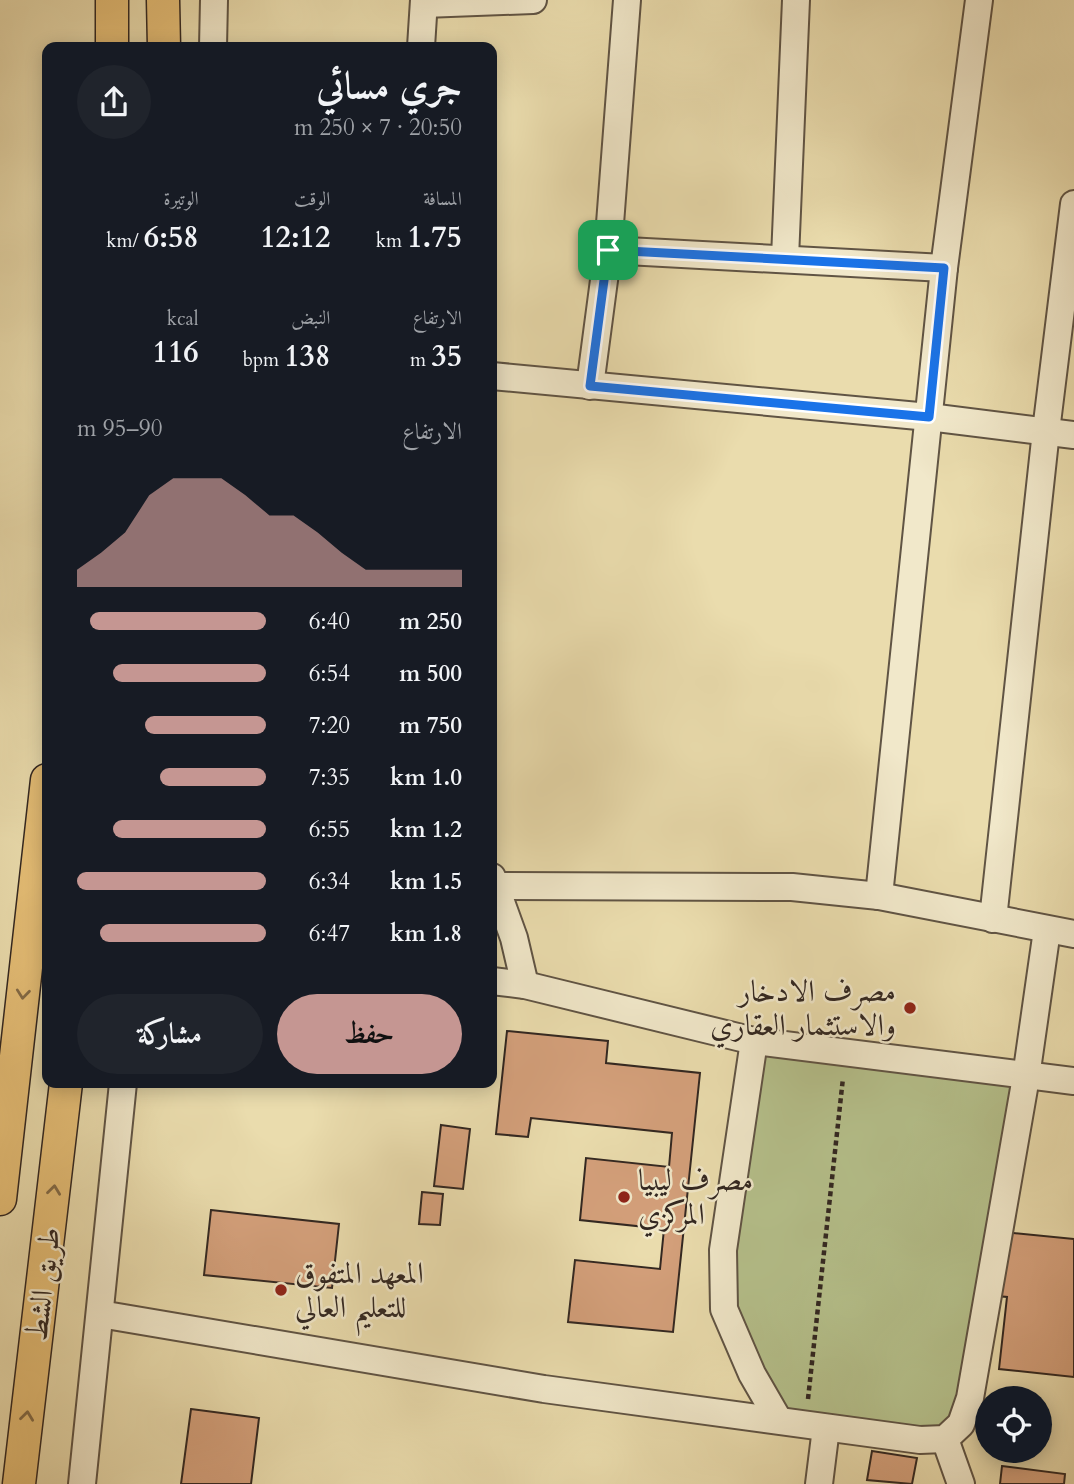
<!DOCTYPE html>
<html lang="ar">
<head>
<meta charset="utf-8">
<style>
	:root { --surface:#171b24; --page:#20242c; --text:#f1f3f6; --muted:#9ea1a6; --accent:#c59692 }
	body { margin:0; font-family:Cardo,Amiri,serif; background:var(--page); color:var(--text); direction:rtl; height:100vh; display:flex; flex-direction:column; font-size:26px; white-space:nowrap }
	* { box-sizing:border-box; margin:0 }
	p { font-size:23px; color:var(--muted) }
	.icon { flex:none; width:38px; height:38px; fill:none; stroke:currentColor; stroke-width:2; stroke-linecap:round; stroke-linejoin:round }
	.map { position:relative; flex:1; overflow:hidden; direction:ltr }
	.details { position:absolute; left:42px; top:42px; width:455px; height:1046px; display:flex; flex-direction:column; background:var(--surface); border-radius:14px; box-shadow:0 4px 18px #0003; direction:rtl }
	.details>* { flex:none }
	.tools { position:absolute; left:975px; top:1386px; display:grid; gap:14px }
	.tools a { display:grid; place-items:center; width:77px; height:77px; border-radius:50%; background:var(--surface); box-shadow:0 4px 18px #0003; font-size:35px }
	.pin { position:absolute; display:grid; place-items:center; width:60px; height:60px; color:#fff; margin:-30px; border-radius:14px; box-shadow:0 4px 10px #0006 }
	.round { display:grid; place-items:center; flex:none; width:74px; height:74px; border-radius:37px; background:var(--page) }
	.headline { display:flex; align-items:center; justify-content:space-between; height:119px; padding:0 35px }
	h1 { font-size:38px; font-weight:800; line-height:52px }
	.figures { display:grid; grid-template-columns:repeat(3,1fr); gap:10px; height:119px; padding:7px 35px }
	.figures div { display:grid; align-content:center }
	.figures b { font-size:30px; font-weight:800 }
	.figures small { font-size:19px; font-weight:400 }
	.figures p { font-size:19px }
	.chart { height:196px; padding:14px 35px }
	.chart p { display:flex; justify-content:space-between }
	.chart svg { width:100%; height:126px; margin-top:7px; fill:var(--accent); opacity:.7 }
	.action { display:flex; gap:14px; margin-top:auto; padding:14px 35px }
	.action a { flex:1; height:80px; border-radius:42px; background:var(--accent); color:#111; font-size:28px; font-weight:800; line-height:80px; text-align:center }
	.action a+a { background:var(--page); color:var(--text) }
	ul { padding:0 35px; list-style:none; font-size:23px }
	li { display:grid; grid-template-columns:112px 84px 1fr; align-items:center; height:52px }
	li i { height:18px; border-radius:9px; background:var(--accent) }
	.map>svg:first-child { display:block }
	.green { fill:#b5c08b; stroke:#747456; stroke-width:2 }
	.building { fill:#d4a07b; stroke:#322721; stroke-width:2 }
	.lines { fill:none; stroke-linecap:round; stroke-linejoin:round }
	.minor-casing { stroke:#605444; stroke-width:30 }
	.major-casing { stroke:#322721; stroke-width:35 }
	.path { stroke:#322721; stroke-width:4.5; stroke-dasharray:5 3.5; stroke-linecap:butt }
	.minor { stroke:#f1e8ca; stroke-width:26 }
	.major { stroke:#e5be76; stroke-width:32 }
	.oneway { stroke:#836b47 }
	.route-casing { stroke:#fff; stroke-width:14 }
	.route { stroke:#1a73e8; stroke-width:9 }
	.poi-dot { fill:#8f2418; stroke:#f1e8ca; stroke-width:2.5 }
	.labels { text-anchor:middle; stroke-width:5; stroke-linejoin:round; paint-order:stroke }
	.poi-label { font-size:30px; fill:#322721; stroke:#f1e8ca; text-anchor:start }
	.street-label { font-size:30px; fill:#322721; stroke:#f1e8ca }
</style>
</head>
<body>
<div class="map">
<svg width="1074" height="1484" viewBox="0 0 1074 1484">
	<rect width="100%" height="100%" fill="#eadcad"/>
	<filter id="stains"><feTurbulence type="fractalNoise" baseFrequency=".00286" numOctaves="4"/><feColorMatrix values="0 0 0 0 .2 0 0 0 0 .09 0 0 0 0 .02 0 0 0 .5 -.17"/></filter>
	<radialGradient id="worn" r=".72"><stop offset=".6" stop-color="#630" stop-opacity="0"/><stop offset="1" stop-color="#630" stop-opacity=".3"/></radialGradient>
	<polygon class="green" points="754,1041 1026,1077 970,1398 945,1439 778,1419 752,1374 723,1250"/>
	<g class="building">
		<polygon points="507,1031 608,1041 606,1063 700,1073 673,1332 568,1322 575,1260 660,1269 664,1229 580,1220 586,1158 669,1167 672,1133 531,1118 528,1137 496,1134"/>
		<polygon points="441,1125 470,1129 463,1189 434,1186"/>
		<polygon points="422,1192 443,1194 440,1225 419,1224"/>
		<polygon points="211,1210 339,1224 332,1288 204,1275"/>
		<polygon points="1003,1232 1074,1239 1074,1377 999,1369 1007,1297 997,1296"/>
		<polygon points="191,1409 259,1418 251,1484 181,1484"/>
		<polygon points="872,1451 917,1458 912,1484 867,1480"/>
		<polygon points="1002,1466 1065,1474 1064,1484 1000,1484"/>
	</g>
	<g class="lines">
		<defs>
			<g id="minor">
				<polyline points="424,4 533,0"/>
				<polyline points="213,47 214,0"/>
				<polyline points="421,47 424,0"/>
				<polyline points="608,250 944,268"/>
				<polyline points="785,258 796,0"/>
				<polyline points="492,376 929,417 1074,435"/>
				<polyline points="590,386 608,250 627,0"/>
				<polyline points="492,877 514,938 525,985"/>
				<polyline points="497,886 792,887 879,896 1074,934"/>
				<polyline points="879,896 944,268 979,0"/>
				<polyline points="993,919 1046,431 1074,204"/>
				<polyline points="492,981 525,985 754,1041 1074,1081"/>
				<polyline points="754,1041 723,1250 724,1309 752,1374 778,1419"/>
				<polyline points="100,1314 544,1389 920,1440 945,1439 961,1424 970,1398 1026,1077 1047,930"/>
				<polyline points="945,1439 961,1484"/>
				<polyline points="82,1484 123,1083"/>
				<polyline points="819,1484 826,1428"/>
			</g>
			<g id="major">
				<polyline points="112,0 112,47"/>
				<polyline points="163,0 164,47"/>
				<polyline points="0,1199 47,780"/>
				<polyline points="19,1484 66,1083"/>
			</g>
		</defs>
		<use href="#minor" class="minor-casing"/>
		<use href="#major" class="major-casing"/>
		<polyline class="path" points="808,1399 843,1078"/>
		<use href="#minor" class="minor"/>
		<use href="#major" class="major"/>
	</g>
	<defs><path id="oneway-chevron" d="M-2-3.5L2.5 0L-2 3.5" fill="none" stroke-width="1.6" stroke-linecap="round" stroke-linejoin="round" transform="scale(1.75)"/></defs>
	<g class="oneway">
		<use href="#oneway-chevron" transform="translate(23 994) rotate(96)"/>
		<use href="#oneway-chevron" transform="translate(54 1190) rotate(-83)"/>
		<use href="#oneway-chevron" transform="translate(27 1416) rotate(-83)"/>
	</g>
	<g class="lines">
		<defs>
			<polygon id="route" points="608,250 944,268 929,417 590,386"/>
		</defs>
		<use href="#route" class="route-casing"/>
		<use href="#route" class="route"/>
	</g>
	<g class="poi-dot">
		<circle cx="910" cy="1008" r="7"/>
		<circle cx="624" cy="1197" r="7"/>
		<circle cx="281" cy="1290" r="7"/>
	</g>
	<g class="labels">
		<g class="poi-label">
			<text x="896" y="1001" text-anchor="end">مصرف الادخار<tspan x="896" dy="34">والاستثمار العقاري</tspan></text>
			<text x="638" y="1190">مصرف ليبيا<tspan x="638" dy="34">المركزي</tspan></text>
			<text x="295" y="1283">المعهد المتفوق<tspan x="295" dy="34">للتعليم العالي</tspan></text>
		</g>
		<g class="street-label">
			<text transform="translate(43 1284) rotate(-83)" y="10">طريق الشط</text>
		</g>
	</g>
	<rect width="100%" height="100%" filter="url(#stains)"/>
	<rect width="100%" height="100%" fill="url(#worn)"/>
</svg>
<div class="tools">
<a><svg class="icon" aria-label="locate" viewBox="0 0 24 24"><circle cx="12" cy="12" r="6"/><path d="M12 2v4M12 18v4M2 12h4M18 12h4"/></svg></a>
</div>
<div class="pin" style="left:608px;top:250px;background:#1e9e55"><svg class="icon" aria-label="arrive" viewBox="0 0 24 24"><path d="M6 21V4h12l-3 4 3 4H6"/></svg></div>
<section class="details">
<div class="headline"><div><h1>جري مسائي</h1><p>20:50 · 7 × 250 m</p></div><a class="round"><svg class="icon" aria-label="share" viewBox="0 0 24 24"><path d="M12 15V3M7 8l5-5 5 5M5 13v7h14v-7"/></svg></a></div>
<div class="figures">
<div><p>المسافة</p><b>1.75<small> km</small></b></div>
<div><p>الوقت</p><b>12:12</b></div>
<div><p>الوتيرة</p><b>6:58<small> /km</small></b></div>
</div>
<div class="figures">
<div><p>الارتفاع</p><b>35<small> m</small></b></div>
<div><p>النبض</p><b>138<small> bpm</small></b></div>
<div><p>kcal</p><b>116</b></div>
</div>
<div class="chart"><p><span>الارتفاع</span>90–95 m</p>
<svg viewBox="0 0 160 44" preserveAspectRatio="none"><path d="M0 44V38L10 32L20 25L30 12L40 6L50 6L60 6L70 12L80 19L90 19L100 25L110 32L120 38L130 38L140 38L150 38L160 38V44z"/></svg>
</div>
<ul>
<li><b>250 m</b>6:40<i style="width:93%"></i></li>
<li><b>500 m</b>6:54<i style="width:81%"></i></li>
<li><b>750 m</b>7:20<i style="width:64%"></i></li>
<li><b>1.0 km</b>7:35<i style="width:56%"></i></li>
<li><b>1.2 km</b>6:55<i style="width:81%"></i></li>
<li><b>1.5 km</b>6:34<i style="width:100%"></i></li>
<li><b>1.8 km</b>6:47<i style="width:88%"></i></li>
</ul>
<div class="action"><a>حفظ</a><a>مشاركة</a></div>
</section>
</div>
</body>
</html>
